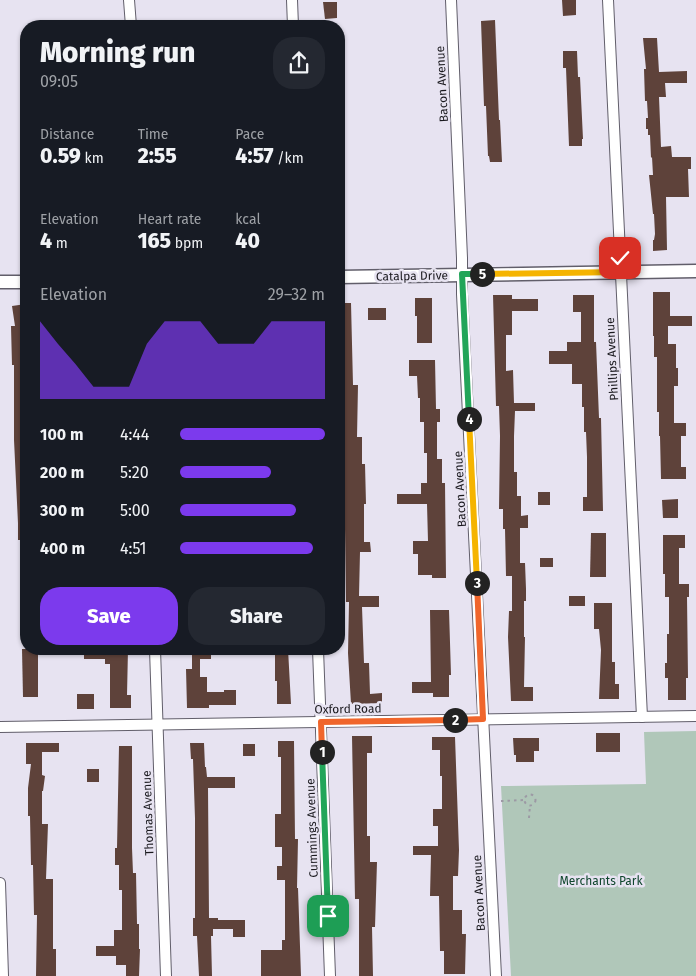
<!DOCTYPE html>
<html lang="en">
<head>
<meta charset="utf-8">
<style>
	:root { --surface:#171b24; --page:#242831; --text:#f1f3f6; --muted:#9ea1a6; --accent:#7c3aed }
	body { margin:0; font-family:"Fira Sans",sans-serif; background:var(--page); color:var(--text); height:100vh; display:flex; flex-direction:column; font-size:19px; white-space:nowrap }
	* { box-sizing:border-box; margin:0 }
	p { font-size:16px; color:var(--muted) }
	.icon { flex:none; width:28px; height:28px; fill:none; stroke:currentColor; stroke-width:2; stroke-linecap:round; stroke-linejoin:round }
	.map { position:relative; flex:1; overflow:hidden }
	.panel { position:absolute; left:20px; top:20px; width:325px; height:635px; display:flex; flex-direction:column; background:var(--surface); border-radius:20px; box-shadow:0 1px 4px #0004 }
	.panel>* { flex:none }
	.pin { position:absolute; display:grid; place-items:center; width:42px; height:42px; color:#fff; margin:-21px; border-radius:10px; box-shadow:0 2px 8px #0006 }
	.km { position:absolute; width:25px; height:25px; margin:-12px; border-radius:50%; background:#222; color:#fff; font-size:14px; line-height:25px; text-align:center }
	.round { display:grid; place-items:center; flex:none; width:52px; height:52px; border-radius:20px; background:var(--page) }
	.head { display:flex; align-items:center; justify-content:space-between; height:85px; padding:0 20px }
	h1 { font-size:28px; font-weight:800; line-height:38px }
	.figures { display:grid; grid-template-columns:repeat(3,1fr); gap:8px; height:85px; padding:5px 20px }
	.figures div { display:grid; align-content:center }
	.figures b { font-size:21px; font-weight:800 }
	.figures small { font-size:14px; font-weight:400 }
	.figures p { font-size:14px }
	.chart { height:140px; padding:10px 20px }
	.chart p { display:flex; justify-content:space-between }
	.chart svg { width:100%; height:90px; margin-top:5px; fill:var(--accent); opacity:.7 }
	.primary-button { display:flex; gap:10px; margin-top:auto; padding:10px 20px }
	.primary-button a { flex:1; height:58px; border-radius:20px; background:var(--accent); color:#fff; font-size:20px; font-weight:800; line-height:58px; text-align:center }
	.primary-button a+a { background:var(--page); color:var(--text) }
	ul { padding:0 20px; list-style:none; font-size:16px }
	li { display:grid; grid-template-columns:80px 60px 1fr; align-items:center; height:38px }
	li i { height:12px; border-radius:6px; background:var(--accent) }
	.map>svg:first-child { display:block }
	.green { fill:#b0c7b9 }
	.building { fill:#5e423a }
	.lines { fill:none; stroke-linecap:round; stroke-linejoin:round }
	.minor-casing { stroke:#615e6a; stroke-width:12 }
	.tertiary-casing { stroke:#615e6a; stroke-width:15 }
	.path { stroke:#9c99a4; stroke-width:2; stroke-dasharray:2.5 4; stroke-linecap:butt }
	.minor { stroke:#fff; stroke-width:10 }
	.tertiary { stroke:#fff; stroke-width:12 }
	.split-1-casing { stroke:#fff; stroke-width:10 }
	.split-2-casing { stroke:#fff; stroke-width:10 }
	.split-3-casing { stroke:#fff; stroke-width:10 }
	.split-4-casing { stroke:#fff; stroke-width:10 }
	.split-5-casing { stroke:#fff; stroke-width:10 }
	.split-6-casing { stroke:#fff; stroke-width:10 }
	.split-1 { stroke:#22a559; stroke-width:6 }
	.split-2 { stroke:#f0652b; stroke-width:6 }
	.split-3 { stroke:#f0652b; stroke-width:6 }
	.split-4 { stroke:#f5b400; stroke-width:6 }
	.split-5 { stroke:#22a559; stroke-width:6 }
	.split-6 { stroke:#f5b400; stroke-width:6 }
	.labels { text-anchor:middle; stroke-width:5; stroke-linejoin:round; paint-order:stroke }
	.street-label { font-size:12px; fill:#1a191e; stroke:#e7e3f1 }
	.park-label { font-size:12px; fill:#0f462d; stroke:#e7e3f1 }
</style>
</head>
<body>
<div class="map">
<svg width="696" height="976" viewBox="0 0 696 976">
	<rect width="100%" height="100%" fill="#e7e3f1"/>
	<polygon class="green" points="696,731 696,976 511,976 501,786 646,784 644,732"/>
	<g class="building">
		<polygon points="562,0 576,0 576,15 563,16"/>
		<polygon points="323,2 337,2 337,18 325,19"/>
		<polygon points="495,20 499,120 500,120 502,162 490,162 489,156 488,156 486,106 484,106 481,21"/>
		<polygon points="643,38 657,38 659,72 687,71 687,83 665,83 666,97 659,97 661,147 671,146 672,157 691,157 691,169 688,169 689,197 666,197 667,250 653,251 653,240 654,240 655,234 654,214 653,214 649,175 653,175 652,157 651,158 650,135 648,135 648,129 646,129 646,118 648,118 647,101 645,101 644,69 646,69"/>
		<polygon points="563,51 577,51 578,77 580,77 583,139 582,139 582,146 569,146 566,68 563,68"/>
		<polygon points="653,292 670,292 670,316 692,316 692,326 668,326 668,344 676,344 676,368 678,368 678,386 674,386 674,423 686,423 686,436 681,436 681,467 686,467 686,479 661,479 660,436 659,436 659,412 657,412 657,357 654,357 654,336 653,336"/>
		<polygon points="493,295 512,295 512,299 538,299 538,311 512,311 512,335 506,335 506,371 513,370 514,403 535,403 535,411 515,411 514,436 514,472 517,472 517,496 521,496 521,516 528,515 528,528 520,528 520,563 525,563 526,589 526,601 524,601 524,637 525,637 524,687 533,687 533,701 511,701 508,637 509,611 512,611 512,576 506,576 505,529 503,529 503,509 499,509 500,436 499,406 496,406"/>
		<polygon points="573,295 594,295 594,342 596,342 599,418 601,418 603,511 583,511 583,497 587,497 587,457 586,432 584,432 584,407 582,407 582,384 572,384 572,364 549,364 549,351 567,351 567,342 581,342 581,312 573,312"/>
		<polygon points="415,298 432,298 432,343 417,343 417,316 415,316"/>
		<polygon points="339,303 351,303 353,385 358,385 357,437 362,437 362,464 365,464 366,504 364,504 364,542 370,542 371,552 360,552 359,596 379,596 379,607 362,607 364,663 369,663 370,694 382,693 382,703 351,704 348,653 349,602 346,602 345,529 343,529 342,453 339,453"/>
		<polygon points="26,304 26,540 18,540 18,523 14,440 14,365 12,365 11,326 15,326 12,306"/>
		<rect x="368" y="308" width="18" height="12"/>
		<polygon points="409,360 435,360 436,409 440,409 440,422 437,422 437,459 442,459 442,483 445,483 446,578 432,578 432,575 418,575 418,554 413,554 413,541 428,541 427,504 397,504 397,494 421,494 421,483 427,483 427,453 424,453 424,422 420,422 420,398 418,398 417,376 409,376"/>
		<rect x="538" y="492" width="12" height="13"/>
		<polygon points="678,499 678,518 663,518 662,500"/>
		<polygon points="591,533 606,533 606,577 590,577"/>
		<polygon points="663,535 685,535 685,548 679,548 679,584 689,584 689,597 687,597 688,678 686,678 686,700 668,700 668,678 665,678 665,663 667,663 667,634 669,634 669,597 665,597 665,574 663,574"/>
		<rect x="540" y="558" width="13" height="9"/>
		<rect x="569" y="596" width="16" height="10"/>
		<polygon points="594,603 612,603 612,662 615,662 615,684 619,684 619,699 599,699 601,650 599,629 594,629"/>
		<polygon points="430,610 449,610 451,675 449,675 449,697 433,697 433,693 412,693 412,682 431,682"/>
		<polygon points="22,649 38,649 38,697 23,697"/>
		<polygon points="84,649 128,649 127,695 131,695 131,708 110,708 110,664 105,664 105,659 84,659"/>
		<polygon points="192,649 211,649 211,659 200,659 200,677 207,677 207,692 224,692 224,690 236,690 236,705 209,705 209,708 187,708 186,669 192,669"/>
		<polygon points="275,649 288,649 291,704 277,704 277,681 275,681"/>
		<rect x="77" y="694" width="17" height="15"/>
		<rect x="596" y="733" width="24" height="19"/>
		<polygon points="352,736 372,736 372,753 367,753 367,836 370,836 370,862 377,862 375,927 372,927 373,976 359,976 359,899 355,899"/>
		<polygon points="432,737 455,737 459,850 458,876 453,876 453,910 462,910 462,934 466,934 465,974 444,974 444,951 440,951 439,896 430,896 431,855 413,855 413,846 438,846 438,826 433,826 433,809 442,809 442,776 440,776 440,750 432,750"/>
		<polygon points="513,738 539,738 539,751 534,751 534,762 516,762 516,755 514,755"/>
		<polygon points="278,741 294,741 295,839 298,839 297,888 298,888 301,976 261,976 261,950 282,950 282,940 285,940 285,880 277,880 277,866 282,866 282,847 275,847 275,814 281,814 281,757 278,757"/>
		<polygon points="26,743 59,743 59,752 42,752 42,775 45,776 43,791 42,791 42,824 48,824 46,879 53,879 53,949 56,949 56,976 36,976 37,915 34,915 33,865 31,865 30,816 28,816 28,788 31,764 26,764"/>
		<polygon points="190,743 204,743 205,767 206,767 207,777 235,777 235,788 208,788 209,918 218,918 218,920 245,920 245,937 233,937 233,929 213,929 213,936 211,936 212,976 199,976 197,936 193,936 193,918 195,918 195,818 193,759 191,759"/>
		<rect x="243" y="744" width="12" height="12"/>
		<polygon points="119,746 132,746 132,848 133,873 136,873 137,924 139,924 139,949 140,949 139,976 126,976 126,965 116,965 116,956 96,956 96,946 114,946 114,930 122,930 122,890 119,890 119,865 115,865 115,848 117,848"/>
		<rect x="87" y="769" width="12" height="13"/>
	</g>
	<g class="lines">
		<defs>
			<g id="minor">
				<polyline points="129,0 131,26"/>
				<polyline points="292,0 293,26"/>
				<polyline points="451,0 462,258 462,294 496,976"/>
				<polyline points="608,0 642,717"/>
				<polyline points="155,649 166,976"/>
				<polyline points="318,649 330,976"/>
				<polyline points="0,727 696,716"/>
				<polyline points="0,883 3,976"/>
			</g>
			<g id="tertiary">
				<polyline points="339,277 696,271"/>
				<polyline points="0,282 26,282"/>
			</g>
		</defs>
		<use href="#minor" class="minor-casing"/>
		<use href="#tertiary" class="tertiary-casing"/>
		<g class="path">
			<circle cx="530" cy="800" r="5.5"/>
			<polyline points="501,801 525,800"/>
			<polyline points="529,818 530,805"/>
		</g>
		<use href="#minor" class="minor"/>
		<use href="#tertiary" class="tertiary"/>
	</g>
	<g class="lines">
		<defs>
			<polyline id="split-1" points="322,752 328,916"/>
			<polyline id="split-2" points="322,752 321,722 455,720"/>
			<polyline id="split-3" points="455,720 483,719 477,583"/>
			<polyline id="split-4" points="469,419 477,583"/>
			<polyline id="split-5" points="469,419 462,274 482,274"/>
			<polyline id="split-6" points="482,274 621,272 620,258"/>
		</defs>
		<use href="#split-1" class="split-1-casing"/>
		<use href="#split-2" class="split-2-casing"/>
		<use href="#split-3" class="split-3-casing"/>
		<use href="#split-4" class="split-4-casing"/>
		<use href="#split-5" class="split-5-casing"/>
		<use href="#split-6" class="split-6-casing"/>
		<use href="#split-1" class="split-1"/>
		<use href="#split-2" class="split-2"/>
		<use href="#split-3" class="split-3"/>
		<use href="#split-4" class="split-4"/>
		<use href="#split-5" class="split-5"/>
		<use href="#split-6" class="split-6"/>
	</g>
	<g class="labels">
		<g class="street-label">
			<text transform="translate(442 84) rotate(-93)" y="4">Bacon Avenue</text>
			<text transform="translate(412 276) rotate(-1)" y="4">Catalpa Drive</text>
			<text transform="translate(612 359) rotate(-93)" y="4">Phillips Avenue</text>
			<text transform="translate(460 489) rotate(-93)" y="4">Bacon Avenue</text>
			<text transform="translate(348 709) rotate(-1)" y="4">Oxford Road</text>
			<text transform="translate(148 813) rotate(-92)" y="4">Thomas Avenue</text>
			<text transform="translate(312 828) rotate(-92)" y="4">Cummings Avenue</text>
			<text transform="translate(479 893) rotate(-93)" y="4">Bacon Avenue</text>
		</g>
		<g class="park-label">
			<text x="601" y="885">Merchants Park</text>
		</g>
	</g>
</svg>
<div class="pin" style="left:328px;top:916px;background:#1e9e55"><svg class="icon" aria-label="arrive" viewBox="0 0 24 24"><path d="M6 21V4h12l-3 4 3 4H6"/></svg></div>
<div class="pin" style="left:620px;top:258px;background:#d93025"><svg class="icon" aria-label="check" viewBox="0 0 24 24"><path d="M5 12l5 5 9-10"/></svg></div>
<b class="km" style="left:322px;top:752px">1</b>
<b class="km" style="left:455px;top:720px">2</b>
<b class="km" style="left:477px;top:583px">3</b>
<b class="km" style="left:469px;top:419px">4</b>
<b class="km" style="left:482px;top:274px">5</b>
<section class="panel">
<div class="head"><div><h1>Morning run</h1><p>09:05</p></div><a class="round"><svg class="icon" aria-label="share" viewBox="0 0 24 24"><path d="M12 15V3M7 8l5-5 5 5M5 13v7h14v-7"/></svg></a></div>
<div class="figures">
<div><p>Distance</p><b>0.59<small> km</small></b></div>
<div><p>Time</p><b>2:55</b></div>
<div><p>Pace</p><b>4:57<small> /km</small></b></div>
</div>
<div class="figures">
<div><p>Elevation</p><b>4<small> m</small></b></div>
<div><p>Heart rate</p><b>165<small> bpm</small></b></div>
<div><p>kcal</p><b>40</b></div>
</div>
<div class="chart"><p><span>Elevation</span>29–32 m</p>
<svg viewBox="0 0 160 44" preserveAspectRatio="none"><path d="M0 44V6L10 17L20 27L30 38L40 38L50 38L60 17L70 6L80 6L90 6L100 17L110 17L120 17L130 6L140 6L150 6L160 6V44z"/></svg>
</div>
<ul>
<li><b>100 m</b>4:44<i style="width:100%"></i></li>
<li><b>200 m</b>5:20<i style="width:63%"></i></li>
<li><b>300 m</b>5:00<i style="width:80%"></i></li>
<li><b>400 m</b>4:51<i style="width:92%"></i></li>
</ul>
<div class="primary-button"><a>Save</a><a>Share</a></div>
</section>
</div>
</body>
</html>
